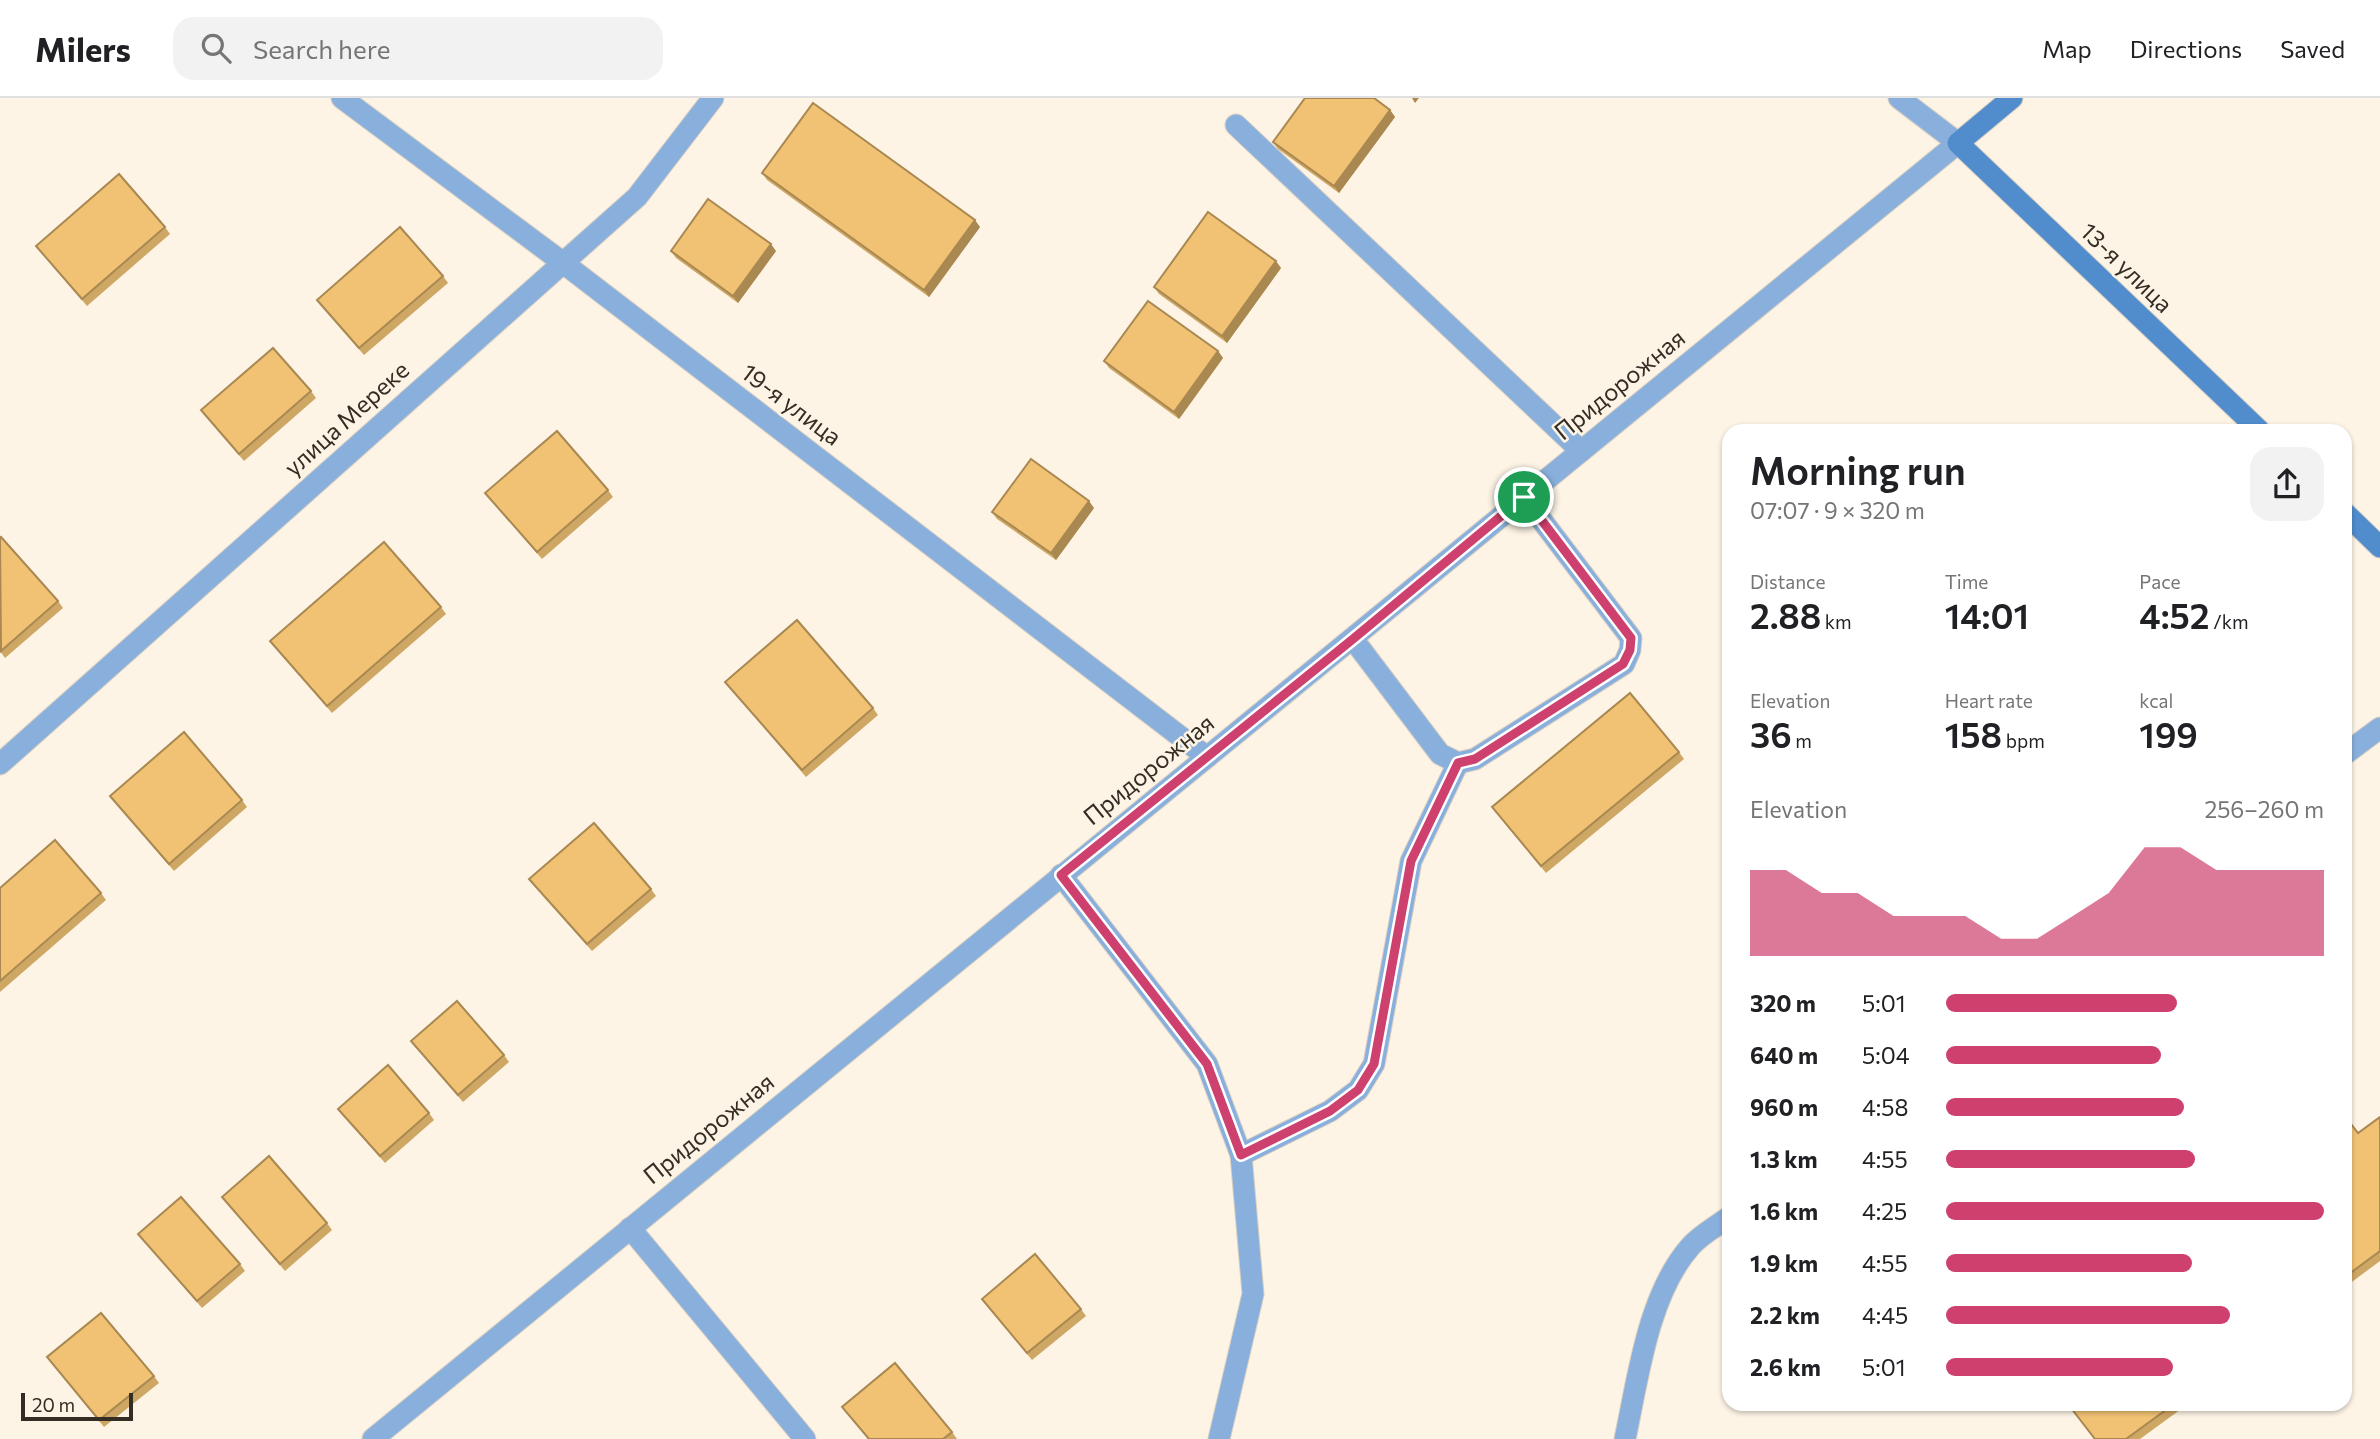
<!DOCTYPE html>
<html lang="en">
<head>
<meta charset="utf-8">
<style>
	:root { --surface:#fff; --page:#f2f2f2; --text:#202124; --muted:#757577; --line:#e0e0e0; --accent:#ce406d }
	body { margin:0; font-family:Commissioner,sans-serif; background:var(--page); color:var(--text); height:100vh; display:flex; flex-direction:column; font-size:26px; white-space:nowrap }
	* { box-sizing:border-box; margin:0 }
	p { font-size:23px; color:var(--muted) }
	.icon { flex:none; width:38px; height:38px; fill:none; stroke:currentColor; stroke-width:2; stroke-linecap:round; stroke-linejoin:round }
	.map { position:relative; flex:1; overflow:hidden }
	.sheet { position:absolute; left:1722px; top:326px; width:630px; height:987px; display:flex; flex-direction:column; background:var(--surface); border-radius:21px; box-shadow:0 2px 5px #0004 }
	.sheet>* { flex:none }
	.scale { position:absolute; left:21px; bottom:18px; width:112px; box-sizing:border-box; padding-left:7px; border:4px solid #332d24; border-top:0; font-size:19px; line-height:24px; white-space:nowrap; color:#332d24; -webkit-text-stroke:5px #fdf4e6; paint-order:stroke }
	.pin { position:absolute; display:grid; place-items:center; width:60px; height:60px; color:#fff; margin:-30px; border:4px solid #fff; border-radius:50%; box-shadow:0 2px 7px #0007 }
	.round { display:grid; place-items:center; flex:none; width:74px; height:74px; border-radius:21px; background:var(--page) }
	.overview { display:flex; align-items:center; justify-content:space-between; height:119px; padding:0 28px }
	h1 { font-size:38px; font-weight:600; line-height:52px }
	.stats { display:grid; grid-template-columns:repeat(3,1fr); gap:10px; height:119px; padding:7px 28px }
	.stats div { display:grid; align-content:center }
	.stats b { font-size:35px; font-weight:600 }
	.stats small { font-size:19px; font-weight:400 }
	.stats p { font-size:19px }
	.chart { height:196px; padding:14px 28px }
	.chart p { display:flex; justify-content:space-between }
	.chart svg { width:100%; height:126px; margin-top:7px; fill:var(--accent); opacity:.7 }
	ul { padding:0 28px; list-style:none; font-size:23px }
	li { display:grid; grid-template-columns:112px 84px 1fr; align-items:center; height:52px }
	li i { height:18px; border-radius:9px; background:var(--accent) }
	header { display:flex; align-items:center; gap:42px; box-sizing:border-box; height:98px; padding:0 35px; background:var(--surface); border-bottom:2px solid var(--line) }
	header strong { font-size:33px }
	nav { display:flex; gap:38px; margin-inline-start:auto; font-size:24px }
	.search { width:490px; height:63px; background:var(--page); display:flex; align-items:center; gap:18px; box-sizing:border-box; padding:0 24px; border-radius:21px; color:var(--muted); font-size:26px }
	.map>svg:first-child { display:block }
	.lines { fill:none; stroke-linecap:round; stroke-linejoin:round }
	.lane-casing { stroke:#d9d0c3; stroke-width:23 }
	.street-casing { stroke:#d9d0c3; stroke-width:23 }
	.secondary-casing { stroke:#d9d0c3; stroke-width:23 }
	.lane { stroke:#89b0dc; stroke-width:21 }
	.street { stroke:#89b0dc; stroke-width:21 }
	.secondary { stroke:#518dcd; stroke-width:21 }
	.wall { fill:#cfa764 }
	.shaded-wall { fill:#a98851 }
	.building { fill:#f1c274; stroke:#a98851; stroke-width:2 }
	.route-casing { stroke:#fff; stroke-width:14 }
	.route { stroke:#ce406d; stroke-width:9 }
	.labels { text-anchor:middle; stroke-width:5; stroke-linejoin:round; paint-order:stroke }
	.street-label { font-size:24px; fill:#332d24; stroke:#fdf4e6 }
</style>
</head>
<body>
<header>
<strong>Milers</strong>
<div class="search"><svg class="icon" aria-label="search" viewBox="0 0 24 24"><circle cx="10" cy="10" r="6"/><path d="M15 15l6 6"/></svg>Search here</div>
<nav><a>Map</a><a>Directions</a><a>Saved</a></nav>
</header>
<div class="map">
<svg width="2380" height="1341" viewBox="0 0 2380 1341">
	<rect width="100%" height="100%" fill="#fdf4e6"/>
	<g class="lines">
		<defs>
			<g id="lane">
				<polyline points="1353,541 1440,656 1458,665 1475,661 1624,566 1630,552 1631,540 1524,399"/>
				<polyline points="2345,656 2380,630"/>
				<polyline points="1241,1057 1330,1013 1358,992 1374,966 1411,763 1458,665"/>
				<polyline points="630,1130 805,1341"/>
				<path d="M1625,1341C1638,1280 1648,1197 1690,1149C1700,1137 1717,1128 1729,1119"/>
			</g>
			<g id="street">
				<polyline points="342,0 562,164 1207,659"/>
				<polyline points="1236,27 1581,353"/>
				<polyline points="0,666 637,99 713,0"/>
				<polyline points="1061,777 1207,966 1241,1057 1253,1196 1219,1341"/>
				<polyline points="373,1341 1958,45 1899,0"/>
			</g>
			<g id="secondary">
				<polyline points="2012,0 1958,45 2259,332"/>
				<polyline points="2345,415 2380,449"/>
			</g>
		</defs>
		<use href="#lane" class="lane-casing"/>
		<use href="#street" class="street-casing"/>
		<use href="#secondary" class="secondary-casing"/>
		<use href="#lane" class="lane"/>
		<use href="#street" class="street"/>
		<use href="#secondary" class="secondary"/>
	</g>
	<g class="wall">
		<polygon points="1390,12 1395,19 1339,95 1278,51 1273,44"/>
		<polygon points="762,75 980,129 929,199 767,82"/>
		<polygon points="165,129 170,136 87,208 36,148"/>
		<polygon points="671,153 776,153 738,205 676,160"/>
		<polygon points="1281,170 1227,245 1159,196 1154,189"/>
		<polygon points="443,178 448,185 364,257 317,202"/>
		<polygon points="1218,253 1223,260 1179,321 1109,270 1104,263"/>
		<polygon points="311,293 316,300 244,363 201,312"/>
		<polygon points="608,392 613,399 542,461 485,395"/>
		<polygon points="1094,410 1056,462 997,421 992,414"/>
		<polygon points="0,440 58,503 63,510 5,560 0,553"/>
		<polygon points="441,509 446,516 332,615 270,543"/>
		<polygon points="725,584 873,610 878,617 806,679"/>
		<polygon points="1679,654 1684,661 1546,775 1492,709"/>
		<polygon points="110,698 242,702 247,709 174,773"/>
		<polygon points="529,781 651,791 656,798 592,853"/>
		<polygon points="0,790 101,795 106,802 0,894"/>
		<polygon points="411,943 504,957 509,964 463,1004"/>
		<polygon points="338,1011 429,1015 434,1022 385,1065"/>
		<polygon points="2345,1018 2358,1035 2380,1019 2380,1163 2345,1189"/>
		<polygon points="222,1099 327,1125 332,1132 285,1173"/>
		<polygon points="138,1136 240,1166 245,1173 202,1210"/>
		<polygon points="982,1201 1081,1211 1086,1218 1032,1262"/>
		<polygon points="47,1259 154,1278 159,1285 104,1329"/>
		<polygon points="2068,1306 2188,1306 2140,1341 2094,1341"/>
		<polygon points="842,1309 952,1334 957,1341 868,1341"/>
	</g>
	<g class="shaded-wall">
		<polygon points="1412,0 1419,0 1415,5"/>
		<polygon points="1390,12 1395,19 1339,95 1334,88"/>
		<polygon points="975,122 980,129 929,199 924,192"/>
		<polygon points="771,146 776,153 738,205 733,198"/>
		<polygon points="1276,163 1281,170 1227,245 1222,238"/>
		<polygon points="1218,253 1223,260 1179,321 1174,314"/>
		<polygon points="1089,403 1094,410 1056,462 1051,455"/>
	</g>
	<g class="building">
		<polygon points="1305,0 1374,0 1390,12 1334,88 1273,44"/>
		<polygon points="813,5 975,122 924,192 762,75"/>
		<polygon points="119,76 165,129 82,201 36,148"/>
		<polygon points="708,101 771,146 733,198 671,153"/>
		<polygon points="1208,114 1276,163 1222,238 1154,189"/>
		<polygon points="400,129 443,178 359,250 317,202"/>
		<polygon points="1148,203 1218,253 1174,314 1104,263"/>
		<polygon points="273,250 311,293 239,356 201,312"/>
		<polygon points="557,333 608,392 537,454 485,395"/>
		<polygon points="1031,361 1089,403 1051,455 992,414"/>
		<polygon points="1,439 58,503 1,553 0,440"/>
		<polygon points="384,444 441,509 327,608 270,543"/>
		<polygon points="797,522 873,610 802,672 725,584"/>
		<polygon points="1630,595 1679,654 1541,768 1492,709"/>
		<polygon points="184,634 242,702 169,766 110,698"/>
		<polygon points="594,725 651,791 587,846 529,781"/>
		<polygon points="55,742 101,795 0,883 0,790"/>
		<polygon points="457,903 504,957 458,997 411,943"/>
		<polygon points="388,967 429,1015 380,1058 338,1011"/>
		<polygon points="2345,1018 2358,1035 2380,1019 2380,1153 2345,1179"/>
		<polygon points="269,1058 327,1125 280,1166 222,1099"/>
		<polygon points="181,1099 240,1166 197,1203 138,1136"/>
		<polygon points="1035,1156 1081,1211 1027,1255 982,1201"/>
		<polygon points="101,1215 154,1278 99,1322 47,1259"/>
		<polygon points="895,1265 952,1334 943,1341 869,1341 842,1309"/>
		<polygon points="2068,1306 2174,1306 2126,1341 2095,1341"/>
	</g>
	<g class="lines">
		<defs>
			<polygon id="route" points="1524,399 1631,540 1630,552 1623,566 1475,661 1458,665 1411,763 1374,966 1358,992 1330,1013 1241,1057 1207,966 1061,777 1353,541"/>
		</defs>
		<use href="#route" class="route-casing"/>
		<use href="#route" class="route"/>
	</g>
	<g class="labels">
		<g class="street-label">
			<text transform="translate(2126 170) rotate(44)" y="8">13-я улица</text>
			<text transform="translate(1620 287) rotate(-39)" y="8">Придорожная</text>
			<text transform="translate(791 307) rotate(37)" y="8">19-я улица</text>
			<text transform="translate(347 321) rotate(-42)" y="8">улица Мереке</text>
			<text transform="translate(1149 672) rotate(-39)" y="8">Придорожная</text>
			<text transform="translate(709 1031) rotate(-39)" y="8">Придорожная</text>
		</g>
	</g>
</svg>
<div class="scale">20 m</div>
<div class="pin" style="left:1524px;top:399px;background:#1e9e55"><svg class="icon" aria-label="arrive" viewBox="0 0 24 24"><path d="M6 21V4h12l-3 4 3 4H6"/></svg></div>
<section class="sheet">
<div class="overview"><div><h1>Morning run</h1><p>07:07 · 9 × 320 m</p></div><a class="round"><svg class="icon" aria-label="share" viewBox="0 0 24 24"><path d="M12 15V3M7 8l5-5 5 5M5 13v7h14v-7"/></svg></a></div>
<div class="stats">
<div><p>Distance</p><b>2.88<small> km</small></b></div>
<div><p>Time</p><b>14:01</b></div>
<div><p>Pace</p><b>4:52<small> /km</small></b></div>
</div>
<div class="stats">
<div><p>Elevation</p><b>36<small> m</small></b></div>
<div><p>Heart rate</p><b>158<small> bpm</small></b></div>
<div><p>kcal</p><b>199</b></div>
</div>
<div class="chart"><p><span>Elevation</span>256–260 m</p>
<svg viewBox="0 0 160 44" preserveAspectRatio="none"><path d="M0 44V14L10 14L20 22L30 22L40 30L50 30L60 30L70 38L80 38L90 30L100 22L110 6L120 6L130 14L140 14L150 14L160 14V44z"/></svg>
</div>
<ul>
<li><b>320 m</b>5:01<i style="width:61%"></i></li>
<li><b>640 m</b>5:04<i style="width:57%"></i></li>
<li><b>960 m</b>4:58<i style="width:63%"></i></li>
<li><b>1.3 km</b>4:55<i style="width:66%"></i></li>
<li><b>1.6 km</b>4:25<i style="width:100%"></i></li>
<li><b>1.9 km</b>4:55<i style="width:65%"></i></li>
<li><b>2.2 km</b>4:45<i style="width:75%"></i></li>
<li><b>2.6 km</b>5:01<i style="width:60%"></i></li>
</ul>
</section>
</div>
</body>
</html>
